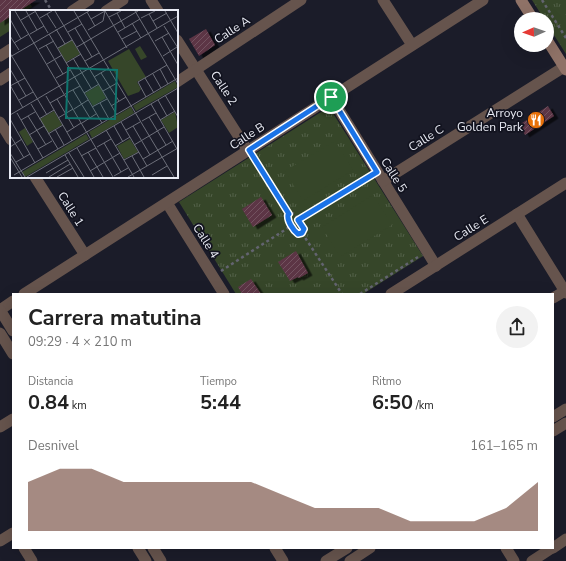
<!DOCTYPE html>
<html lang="es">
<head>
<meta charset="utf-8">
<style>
	:root { --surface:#fff; --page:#f2f2f2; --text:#222; --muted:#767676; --accent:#805a4e }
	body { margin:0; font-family:"Nunito Sans",sans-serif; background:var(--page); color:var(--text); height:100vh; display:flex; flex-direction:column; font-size:15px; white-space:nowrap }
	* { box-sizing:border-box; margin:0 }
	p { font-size:13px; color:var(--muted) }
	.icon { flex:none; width:22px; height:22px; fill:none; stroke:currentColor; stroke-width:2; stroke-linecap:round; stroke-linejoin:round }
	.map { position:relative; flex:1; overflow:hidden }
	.panel { position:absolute; left:12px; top:293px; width:542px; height:256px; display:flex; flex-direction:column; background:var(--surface); border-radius:0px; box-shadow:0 4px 16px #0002 }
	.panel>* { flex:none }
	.needle { width:26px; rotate:268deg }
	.buttons { position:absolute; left:514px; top:12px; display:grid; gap:8px }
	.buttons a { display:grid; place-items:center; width:40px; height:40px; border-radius:50%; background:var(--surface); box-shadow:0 4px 16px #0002; font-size:20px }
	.pin { position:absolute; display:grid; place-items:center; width:34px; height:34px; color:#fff; margin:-17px; border:2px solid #fff; border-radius:50%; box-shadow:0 1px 4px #0007 }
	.round { display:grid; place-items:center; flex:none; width:42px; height:42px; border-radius:21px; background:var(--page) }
	.summary { display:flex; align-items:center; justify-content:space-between; height:68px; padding:0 16px }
	h1 { font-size:22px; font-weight:700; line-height:30px }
	.metrics { display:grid; grid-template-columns:repeat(3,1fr); gap:6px; height:68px; padding:4px 16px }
	.metrics div { display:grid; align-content:center }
	.metrics b { font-size:20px; font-weight:700 }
	.metrics small { font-size:11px; font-weight:400 }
	.metrics p { font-size:11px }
	.chart { height:112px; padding:8px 16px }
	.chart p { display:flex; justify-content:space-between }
	.chart svg { width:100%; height:72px; margin-top:4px; fill:var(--accent); opacity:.7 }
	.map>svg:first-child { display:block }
	.grass { fill:url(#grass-tufts) }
	.pitch { fill:#364629 }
	.building { fill:url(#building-hatch); filter:url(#shadow) }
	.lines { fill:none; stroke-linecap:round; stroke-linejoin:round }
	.path { stroke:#636470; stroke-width:2.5; stroke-dasharray:3 3; stroke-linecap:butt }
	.minor { stroke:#66544d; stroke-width:11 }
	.tertiary { stroke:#66544d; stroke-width:11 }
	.secondary { stroke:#8f7267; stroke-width:11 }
	.route-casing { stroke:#fff; stroke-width:8 }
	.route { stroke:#1a73e8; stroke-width:5 }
	.labels { text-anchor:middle; stroke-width:3.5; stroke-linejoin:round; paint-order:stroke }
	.street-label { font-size:12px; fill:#e9ebf4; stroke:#12131f }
	.poi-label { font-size:12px; fill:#e9ebf4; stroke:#12131f; text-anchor:end }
	.inset-road { fill:none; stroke:#6d6f7a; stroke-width:1 }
	.view { fill:#0f766e; fill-opacity:0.15; stroke:#0f766e; stroke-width:2 }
	.inset-edge { fill:none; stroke:#e9ebf4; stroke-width:2 }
</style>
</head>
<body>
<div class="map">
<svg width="566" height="561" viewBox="0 0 566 561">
	<defs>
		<pattern id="grass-tufts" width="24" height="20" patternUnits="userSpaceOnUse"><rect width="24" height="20" fill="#364629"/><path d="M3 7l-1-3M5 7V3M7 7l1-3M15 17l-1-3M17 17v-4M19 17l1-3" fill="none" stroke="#536149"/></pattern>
		<pattern id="building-hatch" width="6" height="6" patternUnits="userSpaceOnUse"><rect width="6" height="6" fill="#5c3545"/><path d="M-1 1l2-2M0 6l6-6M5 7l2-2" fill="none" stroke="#735260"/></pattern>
		<filter id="shadow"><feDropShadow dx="4.5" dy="2.5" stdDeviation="0" flood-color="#0009"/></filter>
	</defs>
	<rect width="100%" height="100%" fill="#1b1c29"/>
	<g class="grass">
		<polygon points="532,0 566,0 566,54 547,24 547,19 544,19"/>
		<polygon points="329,107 423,256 363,294 236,294 179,202"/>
	</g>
	<g class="pitch">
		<polygon points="0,0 29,2 32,7 27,10 27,11 11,11 11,30 0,37"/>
		<polygon points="335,141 353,170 303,201 285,171"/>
		<polygon points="373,195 392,225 340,257 322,227"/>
	</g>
	<g class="building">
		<polygon points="0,0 36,0 19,11 11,11 11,16 0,23"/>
		<polygon points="206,29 215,45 199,56 189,39"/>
		<polygon points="548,106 554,116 525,135 519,125"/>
		<polygon points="261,197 272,215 253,227 242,209"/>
		<polygon points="296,251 308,273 299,278 298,277 290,281 278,262"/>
		<polygon points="251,279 261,294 242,294 238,287"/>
	</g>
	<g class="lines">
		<g class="path">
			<polyline points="45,0 52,11"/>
			<polyline points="542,0 566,38"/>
			<polyline points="254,158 289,214"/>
			<path d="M291,213L295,214L303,227V231L300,234H298C293,230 287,221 287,215Z"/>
			<polyline points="299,220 368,177"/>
			<polyline points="302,233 342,294"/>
			<polyline points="221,271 291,226"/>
			<polyline points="360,294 418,257"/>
		</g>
		<g class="minor">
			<polyline points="151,0 158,11"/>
			<polyline points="383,0 412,45"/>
			<polyline points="177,40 248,151"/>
			<polyline points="177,82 301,0"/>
			<polyline points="331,97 436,266"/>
			<polyline points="0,122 11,140"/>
			<polyline points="35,177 85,255"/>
			<polyline points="383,181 564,67"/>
			<polyline points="167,203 224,294"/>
			<polyline points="517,214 566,293"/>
			<polyline points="24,294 483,0"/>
			<polyline points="391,294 566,183"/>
			<polyline points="553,298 565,291"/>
			<polyline points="0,310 13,301"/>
			<polyline points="0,427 13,419"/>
			<polyline points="0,541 13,533"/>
			<polyline points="24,548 32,561"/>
			<polyline points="275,548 283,561"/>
			<polyline points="506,548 514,561"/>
			<polyline points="553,548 566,539"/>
			<polyline points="532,561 552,548"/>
		</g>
		<g class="tertiary">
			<polyline points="72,11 89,0"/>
			<polyline points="106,11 123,0"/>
			<polyline points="0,56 11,49"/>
			<polyline points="0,80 11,73"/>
			<polyline points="0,310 13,331"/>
			<polyline points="0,333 13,354"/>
			<polyline points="553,417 566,409"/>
			<polyline points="553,431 566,423"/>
			<polyline points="138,548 146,561"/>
			<polyline points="153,548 161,561"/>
			<polyline points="326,561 347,548"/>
			<polyline points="350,561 370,548"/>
		</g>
		<g class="secondary">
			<polyline points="521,0 533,19"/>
			<polyline points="547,40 566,70"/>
		</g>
	</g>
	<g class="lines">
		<defs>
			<path id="route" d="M331,97L377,172L298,220L304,229L302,233L298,234C293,230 287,221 288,215L289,214L249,150Z"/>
		</defs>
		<use href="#route" class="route-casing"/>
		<use href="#route" class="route"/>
	</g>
	<defs>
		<symbol id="restaurant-disc" viewBox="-11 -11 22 22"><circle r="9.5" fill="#e8710a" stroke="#12131f"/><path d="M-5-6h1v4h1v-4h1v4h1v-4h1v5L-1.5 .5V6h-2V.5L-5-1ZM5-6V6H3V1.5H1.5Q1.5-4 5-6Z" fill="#fff"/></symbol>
	</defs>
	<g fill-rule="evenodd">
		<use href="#restaurant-disc" x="526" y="110" width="20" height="20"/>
	</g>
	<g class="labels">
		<g class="street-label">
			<text transform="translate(232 30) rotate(-33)" y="4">Calle A</text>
			<text transform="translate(224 88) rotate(57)" y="4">Calle 2</text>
			<text transform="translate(247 136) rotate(-33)" y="4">Calle B</text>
			<text transform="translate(426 138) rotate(-32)" y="4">Calle C</text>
			<text transform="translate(394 175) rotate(58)" y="4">Calle 5</text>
			<text transform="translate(71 209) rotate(58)" y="4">Calle 1</text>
			<text transform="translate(471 228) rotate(-32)" y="4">Calle E</text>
			<text transform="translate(206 241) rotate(58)" y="4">Calle 4</text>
		</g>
		<g class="poi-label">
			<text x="523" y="117">Arroyo<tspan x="523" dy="14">Golden Park</tspan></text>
		</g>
	</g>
	<g transform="translate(10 10)">
		<rect width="168" height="168" fill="#1b1c29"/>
		<path d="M62,30L70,44L56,52L48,38ZM165,71L168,77L126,101L123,96ZM89,75L96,88L83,96L75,83ZM121,97L124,103L82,128L79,122ZM44,101L52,115L38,123L30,109ZM165,102L168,117L159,123L151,110ZM15,118L23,132L17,136L9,122ZM76,124L79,129L15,167L12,162ZM120,129L128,142L114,149L107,136Z" fill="#364629"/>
		<path d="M130,36L137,47L131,50L125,39ZM119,39L136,67L127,72L131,79L129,82L118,86L98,51Z" fill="#364629"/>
		<path class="inset-road" d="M5,1L103,167M16,1L27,20M25,1L38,23M45,1L107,105M64,1L164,167M95,1L117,38M125,1L168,74M155,1L168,23M77,2L85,16M107,3L115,18M37,4L46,18M139,4L147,18M99,7L111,1M30,8L42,1M131,8L145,1M0,9L11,29M81,9L95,1M11,10L26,1M143,11L157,3M122,13L131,28M154,16L168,38M65,18L82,47M46,19L55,34M78,20L93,11L95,1M58,22L72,14M108,22L130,9M20,24L34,16M39,24L92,113M0,26L9,40M152,27L168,55M112,29L127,21M145,31L159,23M4,33L19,24M36,35L53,64M67,37L128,1M48,38L62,30M29,39L44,31M0,43L37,105M153,46L167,37M0,47L79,1M63,48L81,78M75,51L89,43M56,53L71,44M37,54L52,45M0,59L16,86M150,59L158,74M91,63L109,91M143,64L151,78M84,67L99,58M46,68L60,60M135,68L144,83M0,75L13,98M0,76L15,68M63,80L80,108M93,81L107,73M74,83L89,74M55,84L70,76M155,85L168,107M36,86L62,131M136,87L128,72L157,55M47,89L64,118M9,90L23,82M148,90L157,106M40,93L54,85M90,93L99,109M21,94L48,139M141,94L167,139M101,96L116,87M82,97L97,89M64,99L78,90M7,103L33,148M0,105L168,6M18,106L36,135M139,107L156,135M48,108L63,99M0,109L25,153M29,109L44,100M11,110L25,102M150,110L165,101M132,111L146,103M111,112L137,156M72,113L86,104M104,116L113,132M123,116L140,145M45,119L54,135M96,120L124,167M116,120L130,112M57,122L71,113M38,124L53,115M0,125L14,148M19,125L34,116M94,133L111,162M124,135L154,117M105,136L120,127M0,137L12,129M87,137L101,129M67,138L84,167M28,139L42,131M78,142L93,167M0,143L15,167M59,143L74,167M55,145L68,167M71,146L86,138M122,146L134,167M0,147L12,167M133,149L163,131M114,150L129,142M6,152L20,144M80,161L110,143M36,163L58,150M4,165L168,68M142,165L157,156M104,166L118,158M17,167L168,78M39,167L60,154M47,167L63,158M118,167L168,138"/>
		<path class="view" d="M58,58L107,60L105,109L56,108Z"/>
		<rect width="168" height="168" class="inset-edge"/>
	</g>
</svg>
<div class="buttons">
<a><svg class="needle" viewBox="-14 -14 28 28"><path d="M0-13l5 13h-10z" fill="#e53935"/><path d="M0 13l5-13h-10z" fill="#767676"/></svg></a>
</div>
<div class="pin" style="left:331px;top:97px;background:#1e9e55"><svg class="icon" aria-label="arrive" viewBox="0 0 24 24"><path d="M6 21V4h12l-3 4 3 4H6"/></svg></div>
<section class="panel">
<div class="summary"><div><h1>Carrera matutina</h1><p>09:29 · 4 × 210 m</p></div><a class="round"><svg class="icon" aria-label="share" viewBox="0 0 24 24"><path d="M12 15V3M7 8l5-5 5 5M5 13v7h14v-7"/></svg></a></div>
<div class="metrics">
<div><p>Distancia</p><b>0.84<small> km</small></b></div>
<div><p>Tiempo</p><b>5:44</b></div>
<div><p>Ritmo</p><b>6:50<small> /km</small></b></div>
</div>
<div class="chart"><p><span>Desnivel</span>161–165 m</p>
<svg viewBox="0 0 160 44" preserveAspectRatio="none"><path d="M0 44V14L10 6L20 6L30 14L40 14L50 14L60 14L70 14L80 22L90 30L100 30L110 30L120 38L130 38L140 38L150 30L160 14V44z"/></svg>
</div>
</section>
</div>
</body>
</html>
